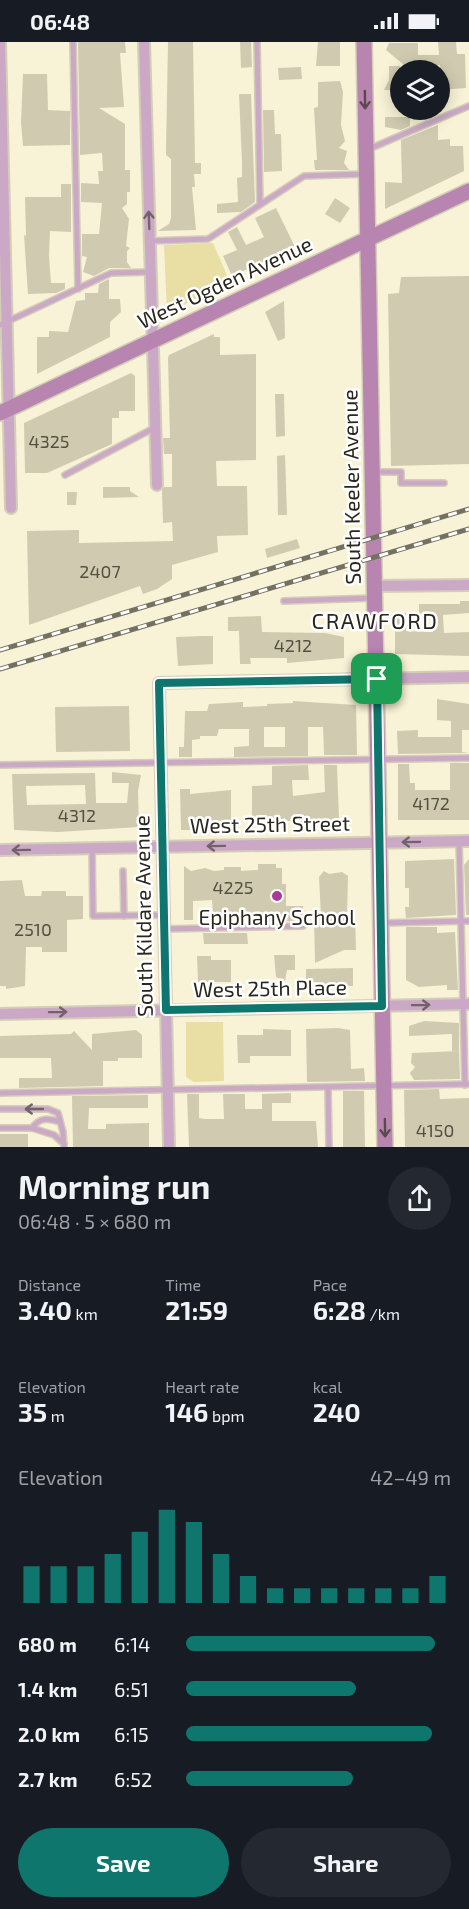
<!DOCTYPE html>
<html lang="en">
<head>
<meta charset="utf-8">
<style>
	:root { --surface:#171b24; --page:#242831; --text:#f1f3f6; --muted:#9ea1a6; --accent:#0f766e }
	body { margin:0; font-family:"Exo 2",sans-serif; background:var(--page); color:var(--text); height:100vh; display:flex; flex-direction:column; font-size:22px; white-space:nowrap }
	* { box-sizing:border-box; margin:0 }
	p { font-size:20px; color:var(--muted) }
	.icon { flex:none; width:33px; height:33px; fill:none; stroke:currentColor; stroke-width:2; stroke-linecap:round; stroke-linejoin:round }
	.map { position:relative; height:1105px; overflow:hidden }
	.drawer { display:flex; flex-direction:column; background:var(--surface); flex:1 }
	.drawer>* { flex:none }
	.controls { position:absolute; left:390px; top:18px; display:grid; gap:12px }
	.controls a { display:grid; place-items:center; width:60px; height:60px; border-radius:50%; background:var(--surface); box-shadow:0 3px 15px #0003; font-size:30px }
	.pin { position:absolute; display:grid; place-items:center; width:51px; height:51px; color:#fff; margin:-26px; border-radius:12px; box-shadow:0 3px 9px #0006 }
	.round { display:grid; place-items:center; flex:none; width:63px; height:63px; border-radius:32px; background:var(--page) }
	.headline { display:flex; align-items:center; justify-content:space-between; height:102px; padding:0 18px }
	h1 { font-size:33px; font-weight:700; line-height:45px }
	.figures { display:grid; grid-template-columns:repeat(3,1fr); gap:9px; height:102px; padding:6px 18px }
	.figures div { display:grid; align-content:center }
	.figures b { font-size:26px; font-weight:700 }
	.figures small { font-size:16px; font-weight:400 }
	.figures p { font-size:16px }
	.chart { height:168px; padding:12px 18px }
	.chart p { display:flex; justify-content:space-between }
	.chart svg { width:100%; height:108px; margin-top:6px; stroke:var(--accent); stroke-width:6 }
	.action { display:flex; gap:12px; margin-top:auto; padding:12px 18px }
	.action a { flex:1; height:69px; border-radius:36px; background:var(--accent); color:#fff; font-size:24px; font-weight:700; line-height:69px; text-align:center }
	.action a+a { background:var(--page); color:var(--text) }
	ul { padding:0 18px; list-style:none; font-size:20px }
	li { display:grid; grid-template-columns:96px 72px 1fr; align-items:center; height:45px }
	li i { height:15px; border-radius:8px; background:var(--accent) }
	.status { display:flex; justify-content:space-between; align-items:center; height:42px; padding:0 30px; background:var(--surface); direction:ltr }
	.status svg { height:16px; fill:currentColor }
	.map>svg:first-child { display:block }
	.green { fill:#e9dea3 }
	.building { fill:#d0cbb0; fill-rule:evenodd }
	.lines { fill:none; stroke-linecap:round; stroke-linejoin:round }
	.lane-casing { stroke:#d3ceb6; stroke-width:8 }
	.street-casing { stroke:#d3ceb6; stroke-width:14 }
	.secondary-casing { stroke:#d3ceb6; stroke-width:18 }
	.lane { stroke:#cba9c6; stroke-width:5 }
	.street { stroke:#cba9c6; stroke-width:10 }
	.secondary { stroke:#b785b0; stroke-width:15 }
	.rail-casing { stroke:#747161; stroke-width:5 }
	.rail { stroke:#fff; stroke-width:3; stroke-dasharray:9; stroke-linecap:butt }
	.oneway { stroke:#5b4850 }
	.oneway2 { stroke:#726269 }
	.route-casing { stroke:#fff; stroke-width:12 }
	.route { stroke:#0f766e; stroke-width:8 }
	.poi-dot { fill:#a63b9c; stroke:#fff; stroke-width:2 }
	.labels { text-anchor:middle; stroke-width:5; stroke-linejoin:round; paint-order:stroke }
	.number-label { font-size:18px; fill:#535042 }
	.street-label { font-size:21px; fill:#29271d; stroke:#fff }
	.poi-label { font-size:21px; fill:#29271d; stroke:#fff }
	.neighbourhood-label { font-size:22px; letter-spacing:1.5px; fill:#29271d; stroke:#fff }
</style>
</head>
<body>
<div class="status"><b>06:48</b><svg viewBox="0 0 49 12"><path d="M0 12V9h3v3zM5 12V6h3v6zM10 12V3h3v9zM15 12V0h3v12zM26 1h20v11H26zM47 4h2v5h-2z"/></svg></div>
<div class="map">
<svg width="469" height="1105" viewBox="0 0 469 1105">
	<rect width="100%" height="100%" fill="#f8f3d7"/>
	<g class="green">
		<polygon points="213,201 230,240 167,271 164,203"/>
		<polygon points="186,980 223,980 224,1039 194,1040 186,1035"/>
	</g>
	<g class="building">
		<polygon points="78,0 125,0 126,11 120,11 124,65 99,66 125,82 125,128 130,128 130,150 127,150 127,162 122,166 129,177 126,204 130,206 127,209 127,220 131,226 109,226 94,234 83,230 87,215 82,214 82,192 99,192 102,161 81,160 81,141 99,142 98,129 103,129 102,111 80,113"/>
		<polygon points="168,0 193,0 195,121 201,121 201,132 194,132 195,145 192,145 196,188 158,189 169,182 171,176 171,117 166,113 166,107"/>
		<polygon points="240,0 251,0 252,25 241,26"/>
		<polygon points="318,0 340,0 340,24 316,24"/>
		<polygon points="438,0 456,0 457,12 465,12 466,46 440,48 440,23 423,23 423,28 410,28 386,8 389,1 418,1 418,13 439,13"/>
		<polygon points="389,24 400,24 400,48 384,48 389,38"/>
		<polygon points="301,25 302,37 279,38 278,26"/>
		<polygon points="23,32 47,32 48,68 70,69 70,103 23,104 21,81"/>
		<polygon points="340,39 343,50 341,83 345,99 339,106 347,109 344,121 349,128 315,128 314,118 317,118 314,66 318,65 318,40"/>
		<polygon points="239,52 251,52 255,160 241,170 217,171 217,162 238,160 237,136 242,135 242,120"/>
		<polygon points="263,68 274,68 275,92 281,92 282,129 264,130"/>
		<polygon points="385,75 410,75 410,84 401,88 385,85"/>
		<polygon points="438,83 438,98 450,97 450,104 463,104 464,129 385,167 385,140 402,141 401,98"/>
		<polygon points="61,142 71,142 71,190 50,189 49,214 51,241 65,241 65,247 56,251 28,252 24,193 26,194 25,155 61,155"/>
		<polygon points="335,156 350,166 340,181 325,172"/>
		<polygon points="276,166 297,209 275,219 274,215 232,234 223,214 237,208 228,190 237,185 246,203 264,195 255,176"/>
		<polygon points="469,234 469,422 391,424 388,252 399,251 401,235"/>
		<polygon points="109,237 109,257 120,257 121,270 110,280 110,295 37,332 37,295 49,295 49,289 68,290 76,259 85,258 85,251 98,251 99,242"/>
		<polygon points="284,259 285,296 278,299 265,270"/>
		<polygon points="214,292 214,295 220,295 220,313 256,312 256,418 216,419 217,444 247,444 248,493 217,494 218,510 172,523 172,537 157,547 143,552 140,544 29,583 27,489 79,488 79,501 173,499 172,480 163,481 162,448 164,445 172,445 172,412 164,412 163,396 170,396 168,316 169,313"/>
		<polygon points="131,331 135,334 135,369 119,369 119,376 112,376 112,402 47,431 25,431 24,381"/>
		<polygon points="275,352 284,352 285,394 276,395"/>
		<polygon points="285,413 287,473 278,473 277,414"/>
		<polygon points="103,445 130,445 130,449 139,455 103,456"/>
		<polygon points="67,450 77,450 76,463 67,463"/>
		<polygon points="297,497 300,506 267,516 265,507"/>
		<polygon points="460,559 469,559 469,571 443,573 444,591 469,590 469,614 395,612 395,571 406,571 406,589 433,590 433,573 419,572 419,562 460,562"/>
		<polygon points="261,574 262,590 325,591 344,595 344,616 287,621 287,616 250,616 251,622 240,622 239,589 228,589 228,575"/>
		<polygon points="202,594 213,594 213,622 178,624 176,595"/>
		<polygon points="437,657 469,662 469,688 462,688 462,710 469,711 398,712 397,689 418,688 418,695 451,695 451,679 437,678"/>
		<path d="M293,659L356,663L357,713H324L323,685H308V714L234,715V705L249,704V687H219L217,694H200V697L192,698V715H179V705H184L185,669H207L209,662L243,660V665L267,664V662L293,661ZM264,685H285V705H264Z"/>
		<polygon points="129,664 130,709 56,710 55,665"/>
		<polygon points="450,721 469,721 469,778 398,778 398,722 409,722 410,741 415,741 415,748 450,748"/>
		<polygon points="308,723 309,738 292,738 293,754 325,750 324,723 337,723 339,777 310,783 296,782 296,779 288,779 284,776 275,782 275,777 271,775 252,775 252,744 272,743 272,724"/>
		<path d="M112,730L141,733L138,749L139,785L58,790L14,788L12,732L95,731L96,761H127L129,741H112ZM85,743L86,762L27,763L26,744Z"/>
		<polygon points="180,747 190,747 190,752 231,748 231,778 229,782 193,783 193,788 181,788"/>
		<polygon points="454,817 456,873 406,876 405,865 409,865 409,846 405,846 405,819"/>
		<polygon points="469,817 469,873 466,873 464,823"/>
		<polygon points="258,822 276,822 276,826 282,826 282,842 286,842 286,864 303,864 303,879 250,880 250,871 213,872 212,858 193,859 193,878 184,878 184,824 191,829 205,826 214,829 224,828 224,825 241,825 241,829 258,828"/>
		<polygon points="324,829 329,832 342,830 348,834 347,874 355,874 356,908 344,908 315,921 314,875 321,875 319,835"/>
		<polygon points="22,838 25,854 41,854 42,849 66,849 66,854 83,854 83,877 67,878 67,910 42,910 42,905 26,905 25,944 6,947 6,944 0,944 0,839"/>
		<polygon points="406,885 437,885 437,891 455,890 458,948 447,948 447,943 419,945 406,938"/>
		<polygon points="203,891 247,891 248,902 204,902"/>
		<polygon points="274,913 295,913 295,928 287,928 285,939 276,935"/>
		<polygon points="197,914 211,914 211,918 231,918 231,940 198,940"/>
		<polygon points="353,926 353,944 317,944 317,940 306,940 306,927"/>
		<polygon points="424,979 459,981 459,1009 452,1009 452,992 409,994 409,984"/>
		<polygon points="338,986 350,988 351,1027 364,1026 365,1039 307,1040 306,987"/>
		<polygon points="263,987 291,988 291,1014 250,1014 250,1021 238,1021 237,993 263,993"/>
		<polygon points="136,988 142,993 142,1016 118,1016 118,1019 103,1019 103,1044 19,1046 19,1036 52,1036 51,1016 0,1016 0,994 71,992 74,989 92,1008 92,992"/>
		<polygon points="459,1009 460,1037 414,1038 410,1031 415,1025 411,1021 412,1011"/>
		<polygon points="439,1047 440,1057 469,1056 469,1105 405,1105 404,1048"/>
		<polygon points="343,1049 364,1049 365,1105 343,1105"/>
		<polygon points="291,1051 291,1061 272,1061 272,1079 316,1079 318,1105 189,1105 187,1052 199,1052 199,1076 205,1077 224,1077 223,1052 245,1052 245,1067 262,1067 262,1052"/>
		<polygon points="148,1053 148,1066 89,1066 88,1087 106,1087 106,1082 149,1081 149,1105 73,1105 72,1054"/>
		<rect x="0" y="1092" width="28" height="13"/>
	</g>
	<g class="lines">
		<defs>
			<g id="lane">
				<polyline points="73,0 78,247"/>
				<polyline points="257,0 260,162"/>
				<polyline points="369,107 469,64"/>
				<polyline points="149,199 208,197 304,134 366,132"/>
				<polyline points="0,283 111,231 150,230"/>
				<polyline points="374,430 401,430 401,441 444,441"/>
				<polyline points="65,433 154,386"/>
				<polyline points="284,559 374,556"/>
				<polyline points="0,723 469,716"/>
				<polyline points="459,799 465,1043"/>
				<polyline points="92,806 93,874 164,873"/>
				<polyline points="123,829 124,874"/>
				<polyline points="383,881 469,879"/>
				<polyline points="164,887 303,884"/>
				<polyline points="328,1045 329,1105"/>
				<polyline points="0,1051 469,1042"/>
				<polyline points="0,1067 48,1067 58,1071 63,1090 64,1105"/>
				<path d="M0,1086H32C40,1075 48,1076 60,1080"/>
				<polyline points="32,1086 54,1093 64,1102"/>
			</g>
			<g id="street">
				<polyline points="0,0 11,466"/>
				<polyline points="144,0 157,443"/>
				<polyline points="375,544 469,543"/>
				<polyline points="0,808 469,799"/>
				<polyline points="0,972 469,962"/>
				<polyline points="169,1105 159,641 469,635"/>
			</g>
			<g id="secondary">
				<polyline points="364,0 385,1105"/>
				<polyline points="0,371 469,149"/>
			</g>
		</defs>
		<use href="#lane" class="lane-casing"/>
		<use href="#street" class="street-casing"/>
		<use href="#secondary" class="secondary-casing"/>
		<use href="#lane" class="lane"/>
		<use href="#street" class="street"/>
		<use href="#secondary" class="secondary"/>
		<defs>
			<g id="rail">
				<polyline points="0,608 469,467"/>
				<polyline points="0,627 469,487"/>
			</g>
		</defs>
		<use href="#rail" class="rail-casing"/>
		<use href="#rail" class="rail"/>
	</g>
	<defs><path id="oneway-shaft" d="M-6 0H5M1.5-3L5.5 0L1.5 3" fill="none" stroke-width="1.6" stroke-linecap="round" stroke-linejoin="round" transform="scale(1.5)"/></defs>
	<g class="oneway">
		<use href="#oneway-shaft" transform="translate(365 58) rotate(89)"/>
		<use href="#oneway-shaft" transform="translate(385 1086) rotate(89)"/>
	</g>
	<g class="oneway2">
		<use href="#oneway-shaft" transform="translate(149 178) rotate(-92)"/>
		<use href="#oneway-shaft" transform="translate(411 800) rotate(179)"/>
		<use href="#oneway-shaft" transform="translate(216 804) rotate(179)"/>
		<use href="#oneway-shaft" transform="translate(21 808) rotate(179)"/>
		<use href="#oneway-shaft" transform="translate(421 963) rotate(-1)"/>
		<use href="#oneway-shaft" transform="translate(58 970) rotate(-1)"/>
		<use href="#oneway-shaft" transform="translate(34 1067) rotate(-180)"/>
	</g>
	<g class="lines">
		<defs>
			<polygon id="route" points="377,637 382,964 166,968 159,641"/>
		</defs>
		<use href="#route" class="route-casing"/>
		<use href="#route" class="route"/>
	</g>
	<circle class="poi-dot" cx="277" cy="854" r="6"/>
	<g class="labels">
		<g class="number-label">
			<text x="49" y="406">4325</text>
			<text x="100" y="536">2407</text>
			<text x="293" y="610">4212</text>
			<text x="431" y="768">4172</text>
			<text x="77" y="780">4312</text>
			<text x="233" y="852">4225</text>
			<text x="33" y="894">2510</text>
			<text x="435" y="1095">4150</text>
		</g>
		<g class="street-label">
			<text transform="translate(225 241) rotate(-25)" y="7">West Ogden Avenue</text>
			<text transform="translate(352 445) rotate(-91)" y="7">South Keeler Avenue</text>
			<text transform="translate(270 783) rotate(-1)" y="7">West 25th Street</text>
			<text transform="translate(144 874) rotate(-91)" y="7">South Kildare Avenue</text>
			<text transform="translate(270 947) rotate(-1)" y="7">West 25th Place</text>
		</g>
		<g class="poi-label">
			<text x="277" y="883">Epiphany School</text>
		</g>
		<g class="neighbourhood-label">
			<text x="375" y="587">CRAWFORD</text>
		</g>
	</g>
</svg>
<div class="controls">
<a><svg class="icon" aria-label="layers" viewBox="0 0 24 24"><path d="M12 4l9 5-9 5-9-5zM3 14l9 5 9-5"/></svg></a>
</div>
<div class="pin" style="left:377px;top:637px;background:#1e9e55"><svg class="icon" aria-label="arrive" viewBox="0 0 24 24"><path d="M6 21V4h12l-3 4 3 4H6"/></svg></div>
</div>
<section class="drawer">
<div class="headline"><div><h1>Morning run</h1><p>06:48 · 5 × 680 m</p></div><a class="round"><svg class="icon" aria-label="share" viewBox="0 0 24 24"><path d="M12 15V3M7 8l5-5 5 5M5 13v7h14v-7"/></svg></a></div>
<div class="figures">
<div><p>Distance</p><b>3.40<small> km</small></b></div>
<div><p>Time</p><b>21:59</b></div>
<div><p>Pace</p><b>6:28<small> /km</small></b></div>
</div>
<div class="figures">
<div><p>Elevation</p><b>35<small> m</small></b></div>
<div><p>Heart rate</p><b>146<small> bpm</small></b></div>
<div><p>kcal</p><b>240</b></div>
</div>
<div class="chart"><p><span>Elevation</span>42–49 m</p>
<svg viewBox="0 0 160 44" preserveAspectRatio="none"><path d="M5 44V29M15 44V29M25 44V29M35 44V24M45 44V15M55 44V6M65 44V11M75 44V24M85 44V33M95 44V38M105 44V38M115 44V38M125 44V38M135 44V38M145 44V38M155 44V33"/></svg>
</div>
<ul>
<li><b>680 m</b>6:14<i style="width:94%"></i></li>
<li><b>1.4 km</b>6:51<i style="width:64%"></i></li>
<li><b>2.0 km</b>6:15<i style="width:93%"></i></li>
<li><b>2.7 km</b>6:52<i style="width:63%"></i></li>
</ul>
<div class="action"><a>Save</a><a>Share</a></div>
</section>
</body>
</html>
